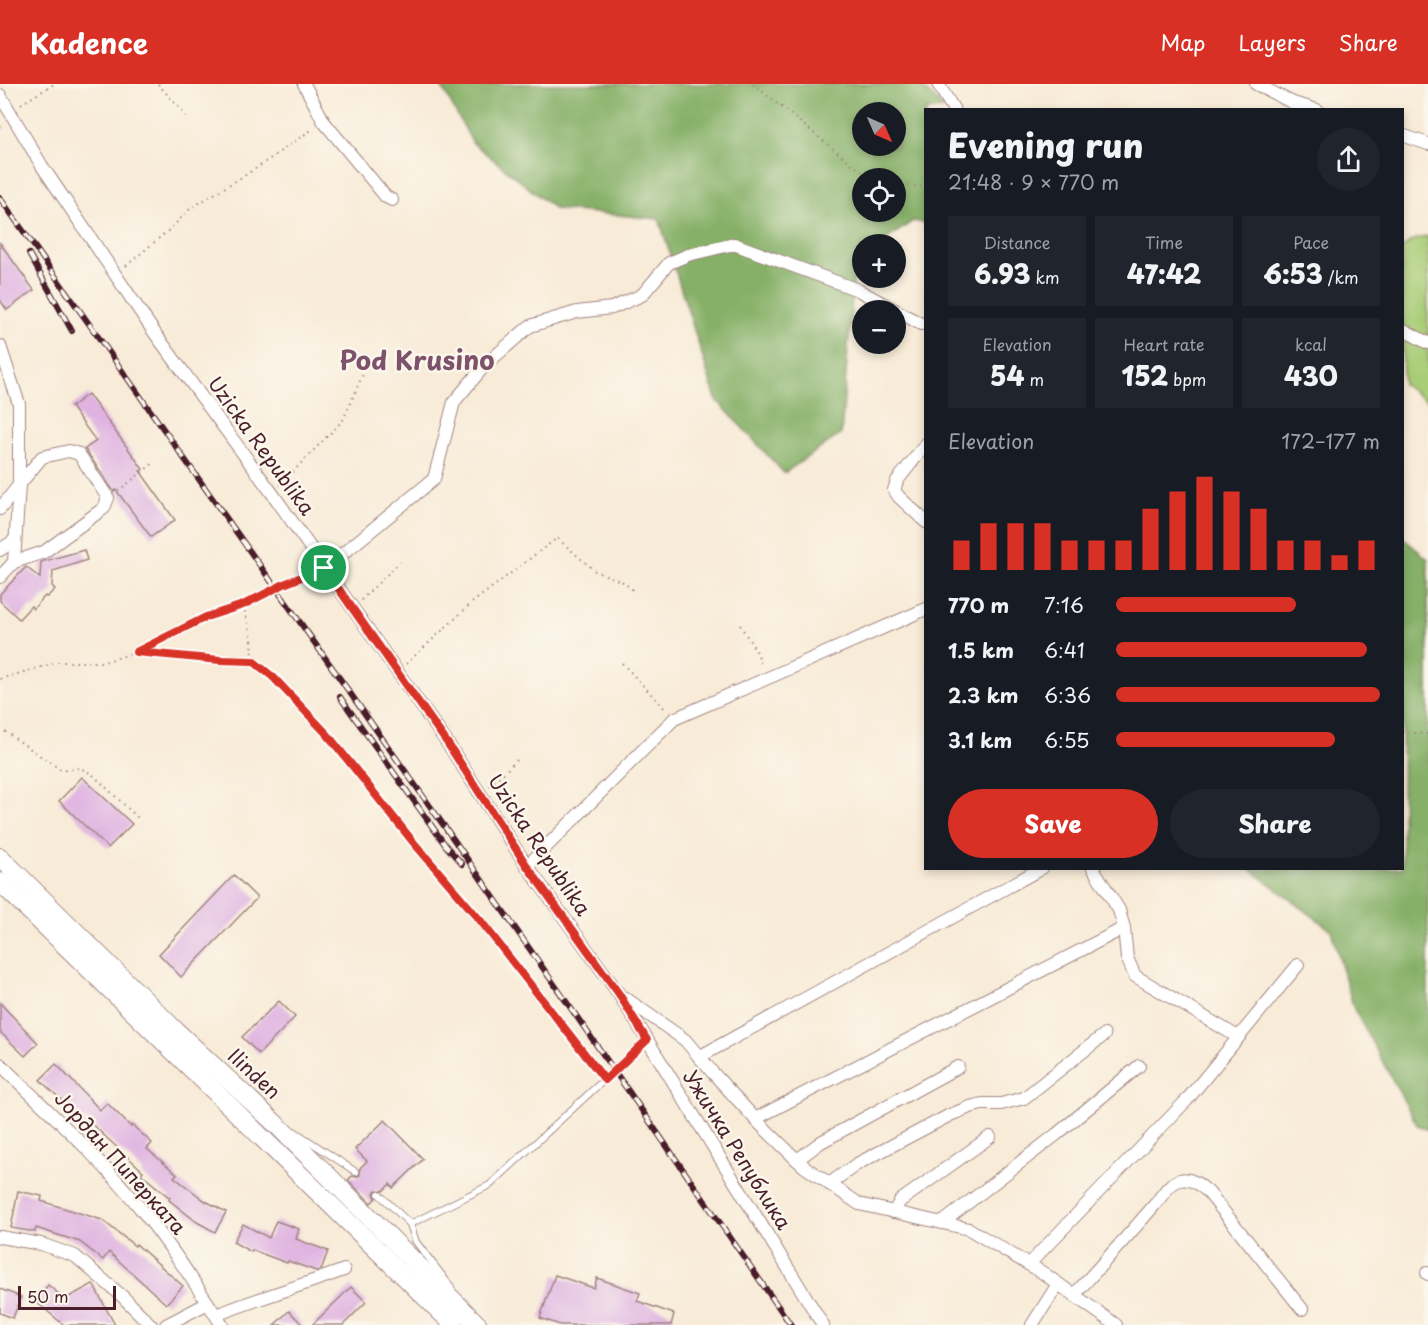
<!DOCTYPE html>
<html lang="en">
<head>
<meta charset="utf-8">
<style>
	:root { --surface:#171b24; --page:#20242c; --text:#f1f3f6; --muted:#9ea1a6; --accent:#d93025 }
	body { margin:0; font-family:"Playpen Sans",sans-serif; background:var(--page); color:var(--text); height:100vh; display:flex; flex-direction:column; font-size:22px; white-space:nowrap }
	* { box-sizing:border-box; margin:0 }
	p { font-size:20px; color:var(--muted) }
	.icon { flex:none; width:33px; height:33px; fill:none; stroke:currentColor; stroke-width:2; stroke-linecap:round; stroke-linejoin:round }
	.map { position:relative; flex:1; overflow:hidden }
	.panel { position:absolute; left:924px; top:24px; width:480px; height:762px; display:flex; flex-direction:column; background:var(--surface); border-radius:0px; box-shadow:0 3px 9px #0003 }
	.panel>* { flex:none }
	.needle { width:39px; rotate:135deg }
	.controls { position:absolute; left:852px; top:18px; display:grid; gap:12px }
	.controls a { display:grid; place-items:center; width:54px; height:54px; border-radius:50%; background:var(--surface); box-shadow:0 3px 9px #0003; font-size:30px }
	.scale { position:absolute; left:18px; bottom:15px; width:98px; box-sizing:border-box; padding-left:6px; border:3px solid #4a1f2b; border-top:0; font-size:16px; line-height:21px; white-space:nowrap; color:#4a1f2b; -webkit-text-stroke:4px #fbf7ec; paint-order:stroke }
	.pin { position:absolute; display:grid; place-items:center; width:51px; height:51px; color:#fff; margin:-26px; border:3px solid #fff; border-radius:50%; box-shadow:0 2px 6px #0007 }
	.round { display:grid; place-items:center; flex:none; width:63px; height:63px; border-radius:32px; background:var(--page) }
	.summary { display:flex; align-items:center; justify-content:space-between; height:102px; padding:0 24px }
	h1 { font-size:33px; font-weight:800; line-height:45px }
	.figures { display:grid; grid-template-columns:repeat(3,1fr); gap:9px; height:102px; padding:6px 24px }
	.figures div { display:grid; align-content:center; border-radius:0px; background:var(--page); text-align:center }
	.figures b { font-size:26px; font-weight:800 }
	.figures small { font-size:16px; font-weight:400 }
	.figures p { font-size:16px }
	.chart { height:168px; padding:12px 24px }
	.chart p { display:flex; justify-content:space-between }
	.chart svg { width:100%; height:108px; margin-top:6px; stroke:var(--accent); stroke-width:6 }
	.action { display:flex; gap:12px; margin-top:auto; padding:12px 24px }
	.action a { flex:1; height:69px; border-radius:36px; background:var(--accent); color:#fff; font-size:24px; font-weight:800; line-height:69px; text-align:center }
	.action a+a { background:var(--page); color:var(--text) }
	ul { padding:0 24px; list-style:none; font-size:20px }
	li { display:grid; grid-template-columns:96px 72px 1fr; align-items:center; height:45px }
	li i { height:15px; border-radius:8px; background:var(--accent) }
	header { display:flex; align-items:center; gap:36px; box-sizing:border-box; height:84px; padding:0 30px; background:var(--accent); color:#fff }
	header strong { font-size:28px }
	nav { display:flex; gap:33px; margin-inline-start:auto; font-size:21px }
	.map>svg:first-child { display:block }
	.green { fill:#a9cd77; stroke:#7a7651; stroke-width:1.5 }
	.forest { fill:#86b068; stroke:#68684a; stroke-width:1.5; fill-rule:evenodd }
	.building { fill:#dfb2e1 }
	.lines { fill:none; stroke-linecap:round; stroke-linejoin:round }
	.service-casing { stroke:#a18581; stroke-width:8 }
	.minor-casing { stroke:#a18581; stroke-width:14 }
	.primary-casing { stroke:#a18581; stroke-width:20 }
	.path { stroke:#a18581; stroke-width:2; stroke-dasharray:1.5 4.5; stroke-linecap:butt }
	.service { stroke:#fff; stroke-width:6 }
	.minor { stroke:#fff; stroke-width:12 }
	.primary { stroke:#fff; stroke-width:18 }
	.rail-casing { stroke:#4a1f2b; stroke-width:6 }
	.rail { stroke:#fbf7ec; stroke-width:4; stroke-dasharray:11; stroke-linecap:butt }
	.route-casing { stroke:#fff; stroke-width:12 }
	.route { stroke:#d93025; stroke-width:8 }
	.labels { text-anchor:middle; stroke-width:5; stroke-linejoin:round; paint-order:stroke }
	.street-label { font-size:20px; fill:#4a1f2b; stroke:#fbf7ec }
	.district-label { font-size:26px; font-weight:bold; fill:#7e526b; stroke:#fbf7ec }
</style>
</head>
<body>
<header>
<strong>Kadence</strong>
<nav><a>Map</a><a>Layers</a><a>Share</a></nav>
</header>
<div class="map">
<svg width="1428" height="1241" viewBox="0 0 1428 1241">
	<rect width="100%" height="100%" fill="#fbf7ec"/>
	<filter id="ink" filterUnits="userSpaceOnUse"><feTurbulence type="fractalNoise" baseFrequency=".0167" numOctaves="2"/><feDisplacementMap in="SourceGraphic" scale="12" xChannelSelector="R" yChannelSelector="G"/><feConvolveMatrix kernelMatrix="1 2 1 2 8 2 1 2 1" color-interpolation-filters="sRGB"/></filter>
	<filter id="wash" filterUnits="userSpaceOnUse"><feTurbulence type="fractalNoise" baseFrequency=".008" numOctaves="4" result="noise"/><feDisplacementMap in="SourceGraphic" scale="24" xChannelSelector="R" yChannelSelector="G"/><feGaussianBlur stdDeviation="1.35" result="paint"/><feColorMatrix in="noise" values="0 0 0 0 0 0 0 0 0 0 0 0 0 0 0 0 0 1.4 0 .05"/><feComposite in="paint" operator="in"/></filter>
	<g filter="url(#wash)">
		<rect width="100%" height="100%" fill="#f8ebd7"/>
		<polygon class="green" points="1428,152 1428,318 1403,300 1402,164 1414,156"/>
		<g class="forest">
			<path d="M440,0H918L946,25L926,26L925,139L913,137L880,160H862V173L855,179L841,350L784,389L716,315L659,135L555,125L473,59ZM862,28H896V62H862ZM862,94H896V128H862Z"/>
			<polygon points="1403,454 1428,475 1428,1046 1417,1041 1354,925 1331,846 1250,785 1402,784"/>
		</g>
		<g id="blocks">
			<g class="building">
				<polygon points="0,159 34,206 7,226 0,216"/>
				<polygon points="88,310 143,385 140,387 175,436 151,453 116,406 114,408 85,365 96,357 71,323"/>
				<polygon points="84,466 87,476 53,487 52,502 55,505 47,513 45,512 33,525 31,522 19,535 0,517 0,510 26,483 40,494 41,478"/>
				<polygon points="82,693 132,740 108,764 59,717"/>
				<polygon points="234,791 257,814 181,893 159,870"/>
				<polygon points="279,917 295,933 259,970 242,953"/>
				<polygon points="0,919 38,959 25,972 0,948"/>
				<polygon points="56,980 100,1026 107,1019 131,1043 132,1041 152,1059 147,1065 177,1090 174,1093 204,1116 226,1128 215,1148 197,1138 169,1116 170,1114 141,1090 143,1087 85,1034 83,1036 40,996"/>
				<polygon points="385,1036 423,1075 393,1104 390,1100 383,1107 376,1106 374,1109 376,1114 371,1119 348,1096 352,1092 356,1093 360,1091 360,1084 367,1077 355,1065"/>
				<polygon points="18,1107 42,1112 41,1117 102,1136 135,1162 136,1160 183,1202 166,1220 109,1168 103,1176 80,1158 36,1144 35,1148 11,1144"/>
				<polygon points="276,1137 299,1145 296,1155 328,1167 321,1186 316,1187 288,1177 287,1179 252,1166 251,1168 233,1158 243,1140 269,1154"/>
				<polygon points="555,1191 594,1204 597,1194 640,1209 637,1217 674,1230 671,1241 560,1241 540,1234"/>
				<polygon points="93,1200 115,1241 64,1241 35,1217 48,1201 65,1215"/>
				<polygon points="351,1203 366,1218 343,1241 312,1241"/>
				<polygon points="0,1205 21,1213 13,1234 0,1229"/>
				<polygon points="289,1227 303,1241 274,1241"/>
			</g>
		</g>
	</g>
	<g filter="url(#ink)">
		<use href="#blocks" fill-opacity="0" stroke="#a18581" stroke-width="1.5"/>
		<g class="lines">
			<defs>
				<g id="service">
					<polyline points="294,1047 356,1088"/>
					<polyline points="379,1110 410,1140 416,1158 451,1203"/>
					<polyline points="410,1140 490,1101 647,956"/>
				</g>
				<g id="minor">
					<polyline points="304,0 324,38 386,113 392,116"/>
					<polyline points="938,0 954,26"/>
					<polyline points="1256,0 1293,19 1317,26"/>
					<polyline points="0,11 42,82 154,248 272,409 448,660 527,782 619,910 823,1241"/>
					<polyline points="1402,51 1428,60"/>
					<polyline points="1402,245 1428,259"/>
					<polyline points="0,262 19,320 19,401 0,425"/>
					<polyline points="926,360 897,397 894,406 899,413 926,438"/>
					<polyline points="0,466 15,456"/>
					<polyline points="324,485 434,395 454,318 485,281 530,242 577,228 612,224 642,211 669,179 688,171 734,160 858,206 921,240"/>
					<polyline points="0,493 14,478 44,468 104,424 108,414 79,370 69,367 42,373 19,401 14,478"/>
					<polyline points="527,782 674,635 926,525"/>
					<polyline points="1093,784 1119,826 1124,844 1127,874 1135,892 1238,953"/>
					<polyline points="625,914 685,956 713,989 758,1038 797,1076 805,1083 859,1120 969,1145 1043,1189 1116,1241"/>
					<polyline points="699,973 1042,784"/>
					<path d="M0,980C48,1027 99,1073 141,1125C171,1162 196,1201 222,1241"/>
					<polyline points="755,1035 1124,844"/>
					<polyline points="797,1076 821,1058 958,983"/>
					<polyline points="829,1100 857,1080 950,1031 970,1023 982,1020 1001,1020 1024,1014 1104,951"/>
					<polyline points="894,1128 900,1117 990,1053"/>
					<polyline points="942,1139 1057,1050 1139,982"/>
					<polyline points="0,1153 41,1160 75,1172 122,1212 151,1241"/>
					<polyline points="1029,1180 1186,1017 1298,881"/>
					<polyline points="1427,1189 1428,1190"/>
					<path d="M1074,1211C1102,1180 1130,1150 1157,1118C1163,1110 1170,1098 1180,1096C1191,1093 1200,1101 1208,1108L1302,1225"/>
					<path d="M216,1231C258,1214 301,1202 344,1186"/>
					<polyline points="166,1241 208,1219"/>
					<polyline points="1032,1241 1058,1200"/>
				</g>
				<g id="primary">
					<polyline points="0,773 176,947 280,1044 478,1241"/>
					<polyline points="0,798 454,1241"/>
				</g>
			</defs>
			<use href="#service" class="service-casing"/>
			<use href="#minor" class="minor-casing"/>
			<use href="#primary" class="primary-casing"/>
			<g class="path">
				<polyline points="158,0 187,33"/>
				<polyline points="753,0 857,84 872,94"/>
				<polyline points="21,20 54,0"/>
				<polyline points="0,42 1,44 4,43"/>
				<polyline points="896,101 926,103"/>
				<polyline points="126,182 169,146 191,124 255,85 314,44"/>
				<polyline points="280,401 343,336 363,290"/>
				<polyline points="118,407 155,378"/>
				<polyline points="361,516 400,478"/>
				<polyline points="243,521 252,554 253,577"/>
				<polyline points="740,541 758,570 761,583"/>
				<polyline points="137,568 220,576 253,577 273,593 327,650 414,759 480,836 598,987"/>
				<polyline points="622,579 666,626"/>
				<polyline points="406,580 473,518 557,454 595,487 623,498 633,506"/>
				<polyline points="0,595 58,578 104,578 137,568 206,533 243,521 284,500 313,489"/>
				<polyline points="0,644 61,686 80,684 92,690 138,734"/>
				<polyline points="1402,648 1428,650"/>
				<polyline points="490,702 518,675"/>
			</g>
			<use href="#service" class="service"/>
			<use href="#minor" class="minor"/>
			<use href="#primary" class="primary"/>
			<defs>
				<g id="rail">
					<polyline points="0,114 454,756 791,1241"/>
					<polyline points="29,170 72,247"/>
					<polyline points="340,613 446,762 462,780"/>
				</g>
			</defs>
			<use href="#rail" class="rail-casing"/>
			<use href="#rail" class="rail"/>
		</g>
	</g>
	<g class="lines" filter="url(#ink)">
		<defs>
			<polygon id="route" points="324,484 448,660 527,782 619,910 647,956 605,996 480,836 414,759 327,650 273,593 253,577 220,576 136,568 206,533 243,521 284,500"/>
		</defs>
		<use href="#route" class="route-casing"/>
		<use href="#route" class="route"/>
	</g>
	<g class="labels">
		<g class="street-label">
			<text transform="translate(261 362) rotate(54)" y="7">Uzicka Republika</text>
			<text transform="translate(539 761) rotate(56)" y="7">Uzicka Republika</text>
			<text transform="translate(254 990) rotate(43)" y="7">Ilinden</text>
			<text transform="translate(737 1066) rotate(58)" y="7">Ужичка Република</text>
			<text transform="translate(120 1079) rotate(48)" y="7">Јордан Пиперката</text>
		</g>
		<g class="district-label">
			<text x="417" y="286">Pod Krusino</text>
		</g>
	</g>
</svg>
<div class="controls">
<a><svg class="needle" viewBox="-14 -14 28 28"><path d="M0-13l5 13h-10z" fill="#e53935"/><path d="M0 13l5-13h-10z" fill="#9ea1a6"/></svg></a>
<a><svg class="icon" aria-label="locate" viewBox="0 0 24 24"><circle cx="12" cy="12" r="6"/><path d="M12 2v4M12 18v4M2 12h4M18 12h4"/></svg></a>
<a>+</a>
<a>−</a>
</div>
<div class="scale">50 m</div>
<div class="pin" style="left:324px;top:484px;background:#1e9e55"><svg class="icon" aria-label="arrive" viewBox="0 0 24 24"><path d="M6 21V4h12l-3 4 3 4H6"/></svg></div>
<section class="panel">
<div class="summary"><div><h1>Evening run</h1><p>21:48 · 9 × 770 m</p></div><a class="round"><svg class="icon" aria-label="share" viewBox="0 0 24 24"><path d="M12 15V3M7 8l5-5 5 5M5 13v7h14v-7"/></svg></a></div>
<div class="figures">
<div><p>Distance</p><b>6.93<small> km</small></b></div>
<div><p>Time</p><b>47:42</b></div>
<div><p>Pace</p><b>6:53<small> /km</small></b></div>
</div>
<div class="figures">
<div><p>Elevation</p><b>54<small> m</small></b></div>
<div><p>Heart rate</p><b>152<small> bpm</small></b></div>
<div><p>kcal</p><b>430</b></div>
</div>
<div class="chart"><p><span>Elevation</span>172–177 m</p>
<svg viewBox="0 0 160 44" preserveAspectRatio="none"><path d="M5 44V32M15 44V25M25 44V25M35 44V25M45 44V32M55 44V32M65 44V32M75 44V19M85 44V12M95 44V6M105 44V12M115 44V19M125 44V32M135 44V32M145 44V38M155 44V32"/></svg>
</div>
<ul>
<li><b>770 m</b>7:16<i style="width:68%"></i></li>
<li><b>1.5 km</b>6:41<i style="width:95%"></i></li>
<li><b>2.3 km</b>6:36<i style="width:100%"></i></li>
<li><b>3.1 km</b>6:55<i style="width:83%"></i></li>
</ul>
<div class="action"><a>Save</a><a>Share</a></div>
</section>
</div>
</body>
</html>
